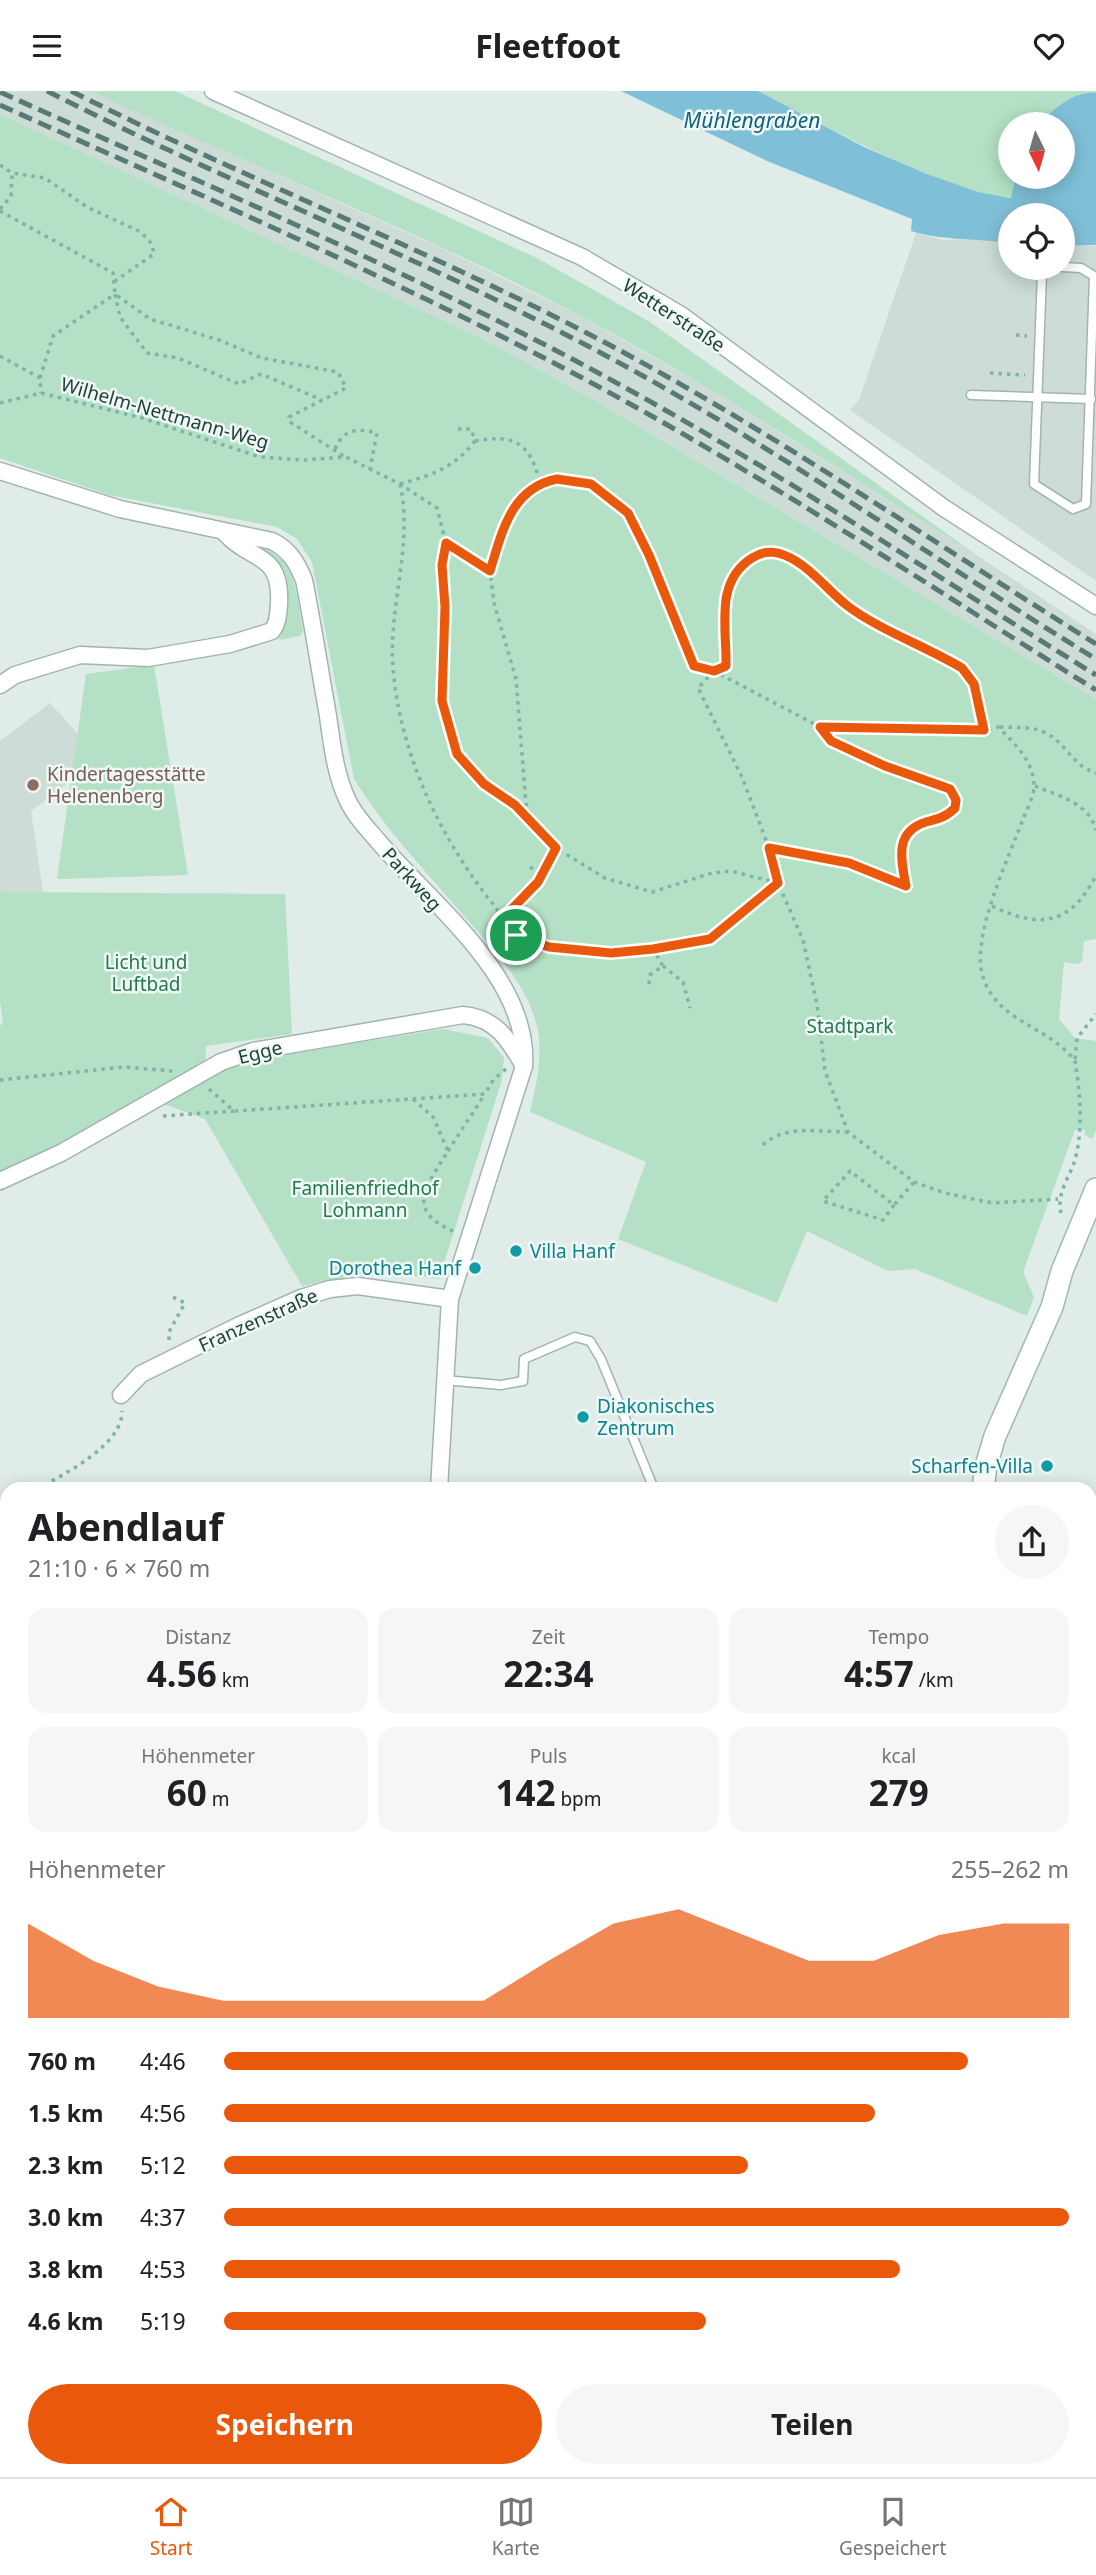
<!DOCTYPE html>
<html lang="de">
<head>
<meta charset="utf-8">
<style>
	:root { --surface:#fff; --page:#f6f6f6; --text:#202124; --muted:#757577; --line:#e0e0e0; --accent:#ea580c }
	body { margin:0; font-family:"Noto Sans",sans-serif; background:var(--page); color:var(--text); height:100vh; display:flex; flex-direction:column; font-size:26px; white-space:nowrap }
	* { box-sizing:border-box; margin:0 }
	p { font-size:23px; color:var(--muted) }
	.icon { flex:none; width:38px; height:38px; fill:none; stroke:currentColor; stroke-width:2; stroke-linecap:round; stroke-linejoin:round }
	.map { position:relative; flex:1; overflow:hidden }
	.details { position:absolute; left:0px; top:1391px; width:1097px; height:996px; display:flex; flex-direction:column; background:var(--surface); border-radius:21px 21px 0 0; box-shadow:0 4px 18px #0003 }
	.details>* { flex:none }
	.needle { width:46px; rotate:175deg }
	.controls { position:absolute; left:998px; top:21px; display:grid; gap:14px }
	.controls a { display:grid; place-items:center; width:77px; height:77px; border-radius:50%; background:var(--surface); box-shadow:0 4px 18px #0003; font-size:35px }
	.pin { position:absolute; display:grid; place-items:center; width:60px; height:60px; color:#fff; margin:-30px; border:4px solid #fff; border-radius:50%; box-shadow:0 2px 7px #0007 }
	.round { display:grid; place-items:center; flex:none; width:74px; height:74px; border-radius:37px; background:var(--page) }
	.headline { display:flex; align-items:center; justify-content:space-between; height:119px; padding:0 28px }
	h1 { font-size:38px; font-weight:700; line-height:52px }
	.metrics { display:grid; grid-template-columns:repeat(3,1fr); gap:10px; height:119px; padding:7px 28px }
	.metrics div { display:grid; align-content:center; border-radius:18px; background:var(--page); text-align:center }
	.metrics b { font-size:35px; font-weight:700 }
	.metrics small { font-size:19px; font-weight:400 }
	.metrics p { font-size:19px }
	.chart { height:196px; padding:14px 28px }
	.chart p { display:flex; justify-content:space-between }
	.chart svg { width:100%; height:126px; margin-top:7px; fill:var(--accent); opacity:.7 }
	.action { display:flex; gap:14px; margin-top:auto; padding:14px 28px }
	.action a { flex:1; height:80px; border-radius:42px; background:var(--accent); color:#fff; font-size:28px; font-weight:700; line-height:80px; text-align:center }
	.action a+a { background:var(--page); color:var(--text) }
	ul { padding:0 28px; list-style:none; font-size:23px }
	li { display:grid; grid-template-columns:112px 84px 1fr; align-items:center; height:52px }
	li i { height:18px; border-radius:9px; background:var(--accent) }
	header { display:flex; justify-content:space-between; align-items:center; height:91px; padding:0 28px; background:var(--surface); font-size:32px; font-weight:700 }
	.menu { display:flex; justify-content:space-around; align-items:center; height:98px; border-top:2px solid var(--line); background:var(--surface); font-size:19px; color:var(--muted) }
	.menu a { display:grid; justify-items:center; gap:4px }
	.menu .selected { color:var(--accent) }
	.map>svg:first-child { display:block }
	.built { fill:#cddcd7 }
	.green { fill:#b4e0c5 }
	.water { fill:#7fc0d8 }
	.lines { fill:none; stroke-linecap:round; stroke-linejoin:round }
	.lane-casing { stroke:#a1b4b0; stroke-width:11 }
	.street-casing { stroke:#a1b4b0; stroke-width:19 }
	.secondary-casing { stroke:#9cb9b2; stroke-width:24 }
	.path { stroke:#7bb4a8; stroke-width:3.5; stroke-dasharray:3.5 5; stroke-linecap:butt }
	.lane { stroke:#fff; stroke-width:8 }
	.street { stroke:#fff; stroke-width:16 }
	.secondary { stroke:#fff; stroke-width:21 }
	.rail { stroke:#587a75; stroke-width:5; stroke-dasharray:14 7; stroke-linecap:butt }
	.route-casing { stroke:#fff; stroke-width:14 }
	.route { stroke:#ea580c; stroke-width:9 }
	.education-dot { fill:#8d6e63; stroke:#eff8f5; stroke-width:2.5 }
	.culture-dot { fill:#0f9aa8; stroke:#eff8f5; stroke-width:2.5 }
	.labels { text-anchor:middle; stroke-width:5; stroke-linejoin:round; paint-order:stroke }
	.street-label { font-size:19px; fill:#1e3e39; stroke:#eff8f5 }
	.education-label { font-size:19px; fill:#785e54; stroke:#eff8f5; text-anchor:start }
	.park-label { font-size:19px; fill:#23794e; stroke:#eff8f5 }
	.culture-label { font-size:19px; fill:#0d838f; stroke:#eff8f5; text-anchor:start }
	.water-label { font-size:21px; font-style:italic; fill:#116181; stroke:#eff8f5 }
</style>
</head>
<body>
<header><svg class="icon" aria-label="menu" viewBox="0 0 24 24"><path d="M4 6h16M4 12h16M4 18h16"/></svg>Fleetfoot<svg class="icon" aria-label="heart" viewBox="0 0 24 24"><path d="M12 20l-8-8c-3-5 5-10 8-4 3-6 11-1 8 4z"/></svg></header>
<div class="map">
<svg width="1096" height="2386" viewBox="0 0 1096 2386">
	<rect width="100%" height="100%" fill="#dfece8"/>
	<g class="built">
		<polygon points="0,0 91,0 445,159 580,225 708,297 978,465 1096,543 1096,608 596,310 481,247 0,23"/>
		<polygon points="916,142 943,149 984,148 1010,152 1010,177 1062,177 1062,155 1096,155 1096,490 850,319 859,309"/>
		<polygon points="50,612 100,667 31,720 43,801 0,801 0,650"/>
		<polygon points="0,2114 7,2129 7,2192 0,2192"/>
	</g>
	<g class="green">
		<path d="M91,0H175L539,168L650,231L978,465C846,384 717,297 580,225C422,141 253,76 91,0Z"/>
		<path d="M758,0H1096V2C1073,1 1054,18 1039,33H1010V86H1016L1012,107C1000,104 986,104 975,100C898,76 829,37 758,0Z"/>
		<path d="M0,23L481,247L596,310L1096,608V848L1084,850L1082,870L1078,873L1064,871L1059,928L1075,947L1096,950V1040L1092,1048L1085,1044V1039H1075L1023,1181L1034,1206L1027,1225L915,1178L888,1180L807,1140L777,1212L618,1148L646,1071L530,1021C536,996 541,973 539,947C533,896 489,854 457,817C421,775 383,735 354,688L312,471L297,448L277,436L109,404L0,367Z"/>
		<path d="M249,452C297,463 296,499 303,540L300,545L279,549C290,527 293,486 273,466C267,461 257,457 249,452Z"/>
		<polygon points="154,574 188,784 57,788 86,583"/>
		<polygon points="0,801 285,803 292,943 206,955 205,983 256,968 443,938 488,947 504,967 502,989 439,1188 372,1180 302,1195 205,1028 144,1006 58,1055 0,1082 0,934 3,933 0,910"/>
		<polygon points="1096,1750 1096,1789 1090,1789 1090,1754"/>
	</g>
	<path class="water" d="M621,0H758L864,56L927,83L978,101L1011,107L1016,86H1062V33H1039C1054,18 1073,0 1096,2V154L1062,155V124H1010V152C975,147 944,150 911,140L912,128L767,70Z"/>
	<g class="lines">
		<defs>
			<g id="lane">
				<polyline points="1048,177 1042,183 1034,393 1073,418 1086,413 1094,185 1081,177 1062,176"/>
				<polyline points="971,304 1091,308"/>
				<polyline points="444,1289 501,1294 523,1290 524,1268 575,1246 590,1250 601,1268 654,1398"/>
				<polyline points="0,1441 7,1441"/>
				<polyline points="803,2380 804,2386"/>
			</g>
			<g id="street">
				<polyline points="213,0 582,166 681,224 944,417 1096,515"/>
				<path d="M0,380L120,418L272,450C290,459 297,472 304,489C313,534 320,580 328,625C332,653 335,682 347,708C354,724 367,737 378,750C431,813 530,886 524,975L450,1208L439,1398"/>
				<path d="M0,594L15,584L80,564L148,567L230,553L272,540C278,532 278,524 279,513C282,460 250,471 225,442"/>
				<path d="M0,1090L61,1062L221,971L253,960L463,924C496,927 509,949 524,975"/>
				<polyline points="121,1304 141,1283 240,1234 301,1207 330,1198 358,1195 450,1208"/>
				<polyline points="0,1540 7,1544"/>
				<polyline points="0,1697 7,1694"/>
				<polyline points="0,1984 7,1981"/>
				<polyline points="1090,1986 1096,1986"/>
				<polyline points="1090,2255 1096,2256"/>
				<polyline points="212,2380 214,2386"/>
				<polyline points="679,2380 680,2386"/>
				<polyline points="510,2386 512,2380"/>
			</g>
			<g id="secondary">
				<polyline points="983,1398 986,1375 995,1345 1052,1216 1062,1180 1096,1098"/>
				<polyline points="1090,1722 1096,1721"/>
				<polyline points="0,2324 7,2319"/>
				<polyline points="1090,2380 1090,2386"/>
			</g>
		</defs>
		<use href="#lane" class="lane-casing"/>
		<use href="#street" class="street-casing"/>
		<use href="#secondary" class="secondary-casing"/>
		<g class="path">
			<polyline points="0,74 12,82 45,87 87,116 141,141 152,153 154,163 115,190"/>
			<polyline points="0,118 11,105 12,82"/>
			<polyline points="0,120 113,182 115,203 150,228 219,249 262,267 338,281 346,297 289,326 290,331 345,366"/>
			<polyline points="1016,244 1027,245"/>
			<polyline points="0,265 40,287 41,302"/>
			<polyline points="990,282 1025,284"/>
			<polyline points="40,287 53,245 115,203 120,226 147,262 178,267 239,293 261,283 322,309"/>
			<polyline points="0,312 41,302 142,327 260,366 302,369 346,366 400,393 437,417 446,452 490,480"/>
			<path d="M475,350C515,343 529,351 540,391"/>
			<path d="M335,358C343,338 358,337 377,342L370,378"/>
			<path d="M400,393C414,452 388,516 393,577C400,663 440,747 493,813C500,823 507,835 515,843C547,871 669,861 707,848C723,844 763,804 778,792"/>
			<path d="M400,393C432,384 454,377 475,350L471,338H456"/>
			<path d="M446,452C442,475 445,494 445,517C445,563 430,625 459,666C478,693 509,707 531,731"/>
			<path d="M1000,636C1015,637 1031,635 1044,641C1066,651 1072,675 1096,682"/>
			<path d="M984,638L974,593L962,577C927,556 880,539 849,516C830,502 816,482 796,470C781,461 767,457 752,467C714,491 727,537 726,575L714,580L698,597L742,686L769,757L778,792L803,849L817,914L825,980L848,1041L914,1091L945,1102L992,1112L1058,1108"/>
			<path d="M1035,695C1059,705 1089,712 1096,739"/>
			<path d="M769,757L849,772L906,795C901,768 894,741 926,731C938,728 946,726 955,717L956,709L950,698L885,675L831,650L820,636"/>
			<polyline points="530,776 542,783"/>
			<path d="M778,792L731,780L712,782L652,801L605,787L556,757L538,740L526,713L516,588L494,512L490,480L504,433L518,409L540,391L557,388L575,390L591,393L627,422L649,464L694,575L714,580L820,636L984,639L998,636C1015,653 1032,668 1034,693C1035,703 1027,718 1023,728C1009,767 970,846 983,886C997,931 1049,935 1075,970C1080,1000 1083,1035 1076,1065C1071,1086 1056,1100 1061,1122"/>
			<path d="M992,815C1040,839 1072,833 1096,784"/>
			<polyline points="503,826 538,791 556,757"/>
			<polyline points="501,864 516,845"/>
			<polyline points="663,875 683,891 690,917"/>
			<polyline points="649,893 650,884 663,875 653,858"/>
			<polyline points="1075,968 1077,947 1096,923"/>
			<polyline points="0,989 124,976 172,980"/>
			<polyline points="209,998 234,1020 485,1003 493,989 506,978"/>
			<path d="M413,1008L433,1026L448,1060C427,1094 404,1119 453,1140"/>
			<polyline points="163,1025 234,1020"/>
			<path d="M763,1054C785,1033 820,1041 848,1041"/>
			<polyline points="448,1060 485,1003"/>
			<polyline points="894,1114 883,1129 823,1110 850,1080 894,1114 914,1091"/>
			<polyline points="169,1249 169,1241 185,1212 171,1205"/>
			<polyline points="15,1398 20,1393 35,1398"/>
			<path d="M37,1398C63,1384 123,1354 122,1320"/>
			<polyline points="0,1415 7,1408"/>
			<polyline points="0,1734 7,1749"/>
			<polyline points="1090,2033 1096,2037"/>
		</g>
		<use href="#lane" class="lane"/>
		<use href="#street" class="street"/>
		<use href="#secondary" class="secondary"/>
		<g class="rail">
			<path d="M47,0C229,93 421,166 601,262C772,353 931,467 1096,568"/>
			<path d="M71,0C247,89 432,160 606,252C775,342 934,452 1096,553"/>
			<path d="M0,1C186,85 374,165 555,259C742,356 918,474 1096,584"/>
			<path d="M0,14C184,97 370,177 550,270C738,367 916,487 1096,599"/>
		</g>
	</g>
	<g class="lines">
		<defs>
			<path id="route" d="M557,388L591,393L628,422L649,464L694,575L714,580L726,575C727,537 714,491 752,467C767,457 781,461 796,470C816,482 830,502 849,516C880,539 927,556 962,577L974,593L984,639L820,636L831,650L885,675L950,698L956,709L955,717C946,726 938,728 926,731C894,741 901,768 906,795L849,772L769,757L778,792L710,848L653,858L611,862L549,856L516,844L503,827L538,791L556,757L515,714L484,693L457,663L442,610L445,516L442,474L446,452L490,480C502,441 511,397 557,388Z"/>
		</defs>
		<use href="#route" class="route-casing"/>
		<use href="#route" class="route"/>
	</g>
	<circle class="education-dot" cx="33" cy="694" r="7"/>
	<g class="culture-dot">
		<circle cx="516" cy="1160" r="7"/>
		<circle cx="475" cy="1177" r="7"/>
		<circle cx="583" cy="1326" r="7"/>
		<circle cx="1047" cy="1375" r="7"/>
	</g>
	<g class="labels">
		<g class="street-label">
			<text transform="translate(674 224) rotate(33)" y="7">Wetterstraße</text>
			<text transform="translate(165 322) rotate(16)" y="7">Wilhelm-Nettmann-Weg</text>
			<text transform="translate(412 788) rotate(48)" y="7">Parkweg</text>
			<text transform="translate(260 961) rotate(-14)" y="7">Egge</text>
			<text transform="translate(258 1229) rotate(-24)" y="7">Franzenstraße</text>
		</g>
		<g class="education-label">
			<text x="47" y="690">Kindertagesstätte<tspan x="47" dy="22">Helenenberg</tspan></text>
		</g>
		<g class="park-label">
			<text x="146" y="878">Licht und<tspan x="146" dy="22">Luftbad</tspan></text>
			<text x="850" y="942">Stadtpark</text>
			<text x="365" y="1104">Familienfriedhof<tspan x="365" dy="22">Lohmann</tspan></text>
		</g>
		<g class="culture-label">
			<text x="530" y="1167">Villa Hanf</text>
			<text x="461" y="1184" text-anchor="end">Dorothea Hanf</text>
			<text x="597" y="1322">Diakonisches<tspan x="597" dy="22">Zentrum</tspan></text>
			<text x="1033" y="1382" text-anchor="end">Scharfen-Villa</text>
		</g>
		<g class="water-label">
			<text x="752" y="37">Mühlengraben</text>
		</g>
	</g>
</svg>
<div class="controls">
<a><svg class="needle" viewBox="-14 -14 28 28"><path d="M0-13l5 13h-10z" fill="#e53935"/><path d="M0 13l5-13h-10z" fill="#757577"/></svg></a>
<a><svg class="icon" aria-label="locate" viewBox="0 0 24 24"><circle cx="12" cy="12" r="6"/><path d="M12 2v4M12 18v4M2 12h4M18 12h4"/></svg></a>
</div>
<div class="pin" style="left:516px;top:844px;background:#1e9e55"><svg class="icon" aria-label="arrive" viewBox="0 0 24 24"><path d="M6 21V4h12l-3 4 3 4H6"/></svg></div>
<section class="details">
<div class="headline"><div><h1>Abendlauf</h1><p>21:10 · 6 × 760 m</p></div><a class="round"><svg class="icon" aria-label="share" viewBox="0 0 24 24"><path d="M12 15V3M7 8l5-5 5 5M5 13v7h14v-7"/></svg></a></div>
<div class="metrics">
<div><p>Distanz</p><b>4.56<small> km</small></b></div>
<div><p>Zeit</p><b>22:34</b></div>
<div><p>Tempo</p><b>4:57<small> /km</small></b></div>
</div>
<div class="metrics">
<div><p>Höhenmeter</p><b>60<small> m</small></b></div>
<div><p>Puls</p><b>142<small> bpm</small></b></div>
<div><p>kcal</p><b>279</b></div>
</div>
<div class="chart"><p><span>Höhenmeter</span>255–262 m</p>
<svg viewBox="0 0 160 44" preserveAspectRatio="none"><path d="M0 44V11L10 24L20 33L30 38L40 38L50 38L60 38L70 38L80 24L90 11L100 6L110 15L120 24L130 24L140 15L150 11L160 11V44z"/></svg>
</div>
<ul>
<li><b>760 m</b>4:46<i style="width:88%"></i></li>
<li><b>1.5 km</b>4:56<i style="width:77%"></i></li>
<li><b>2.3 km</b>5:12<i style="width:62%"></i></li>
<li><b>3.0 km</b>4:37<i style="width:100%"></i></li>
<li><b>3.8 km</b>4:53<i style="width:80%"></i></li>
<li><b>4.6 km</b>5:19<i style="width:57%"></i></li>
</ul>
<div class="action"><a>Speichern</a><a>Teilen</a></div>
</section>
</div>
<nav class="menu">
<a class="selected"><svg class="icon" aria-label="home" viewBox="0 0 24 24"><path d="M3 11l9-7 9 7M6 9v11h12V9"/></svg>Start</a>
<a><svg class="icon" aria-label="map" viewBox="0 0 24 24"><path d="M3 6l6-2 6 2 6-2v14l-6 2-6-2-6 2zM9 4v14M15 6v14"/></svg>Karte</a>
<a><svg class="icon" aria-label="saved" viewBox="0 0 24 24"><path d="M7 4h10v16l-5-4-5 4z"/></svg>Gespeichert</a>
</nav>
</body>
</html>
